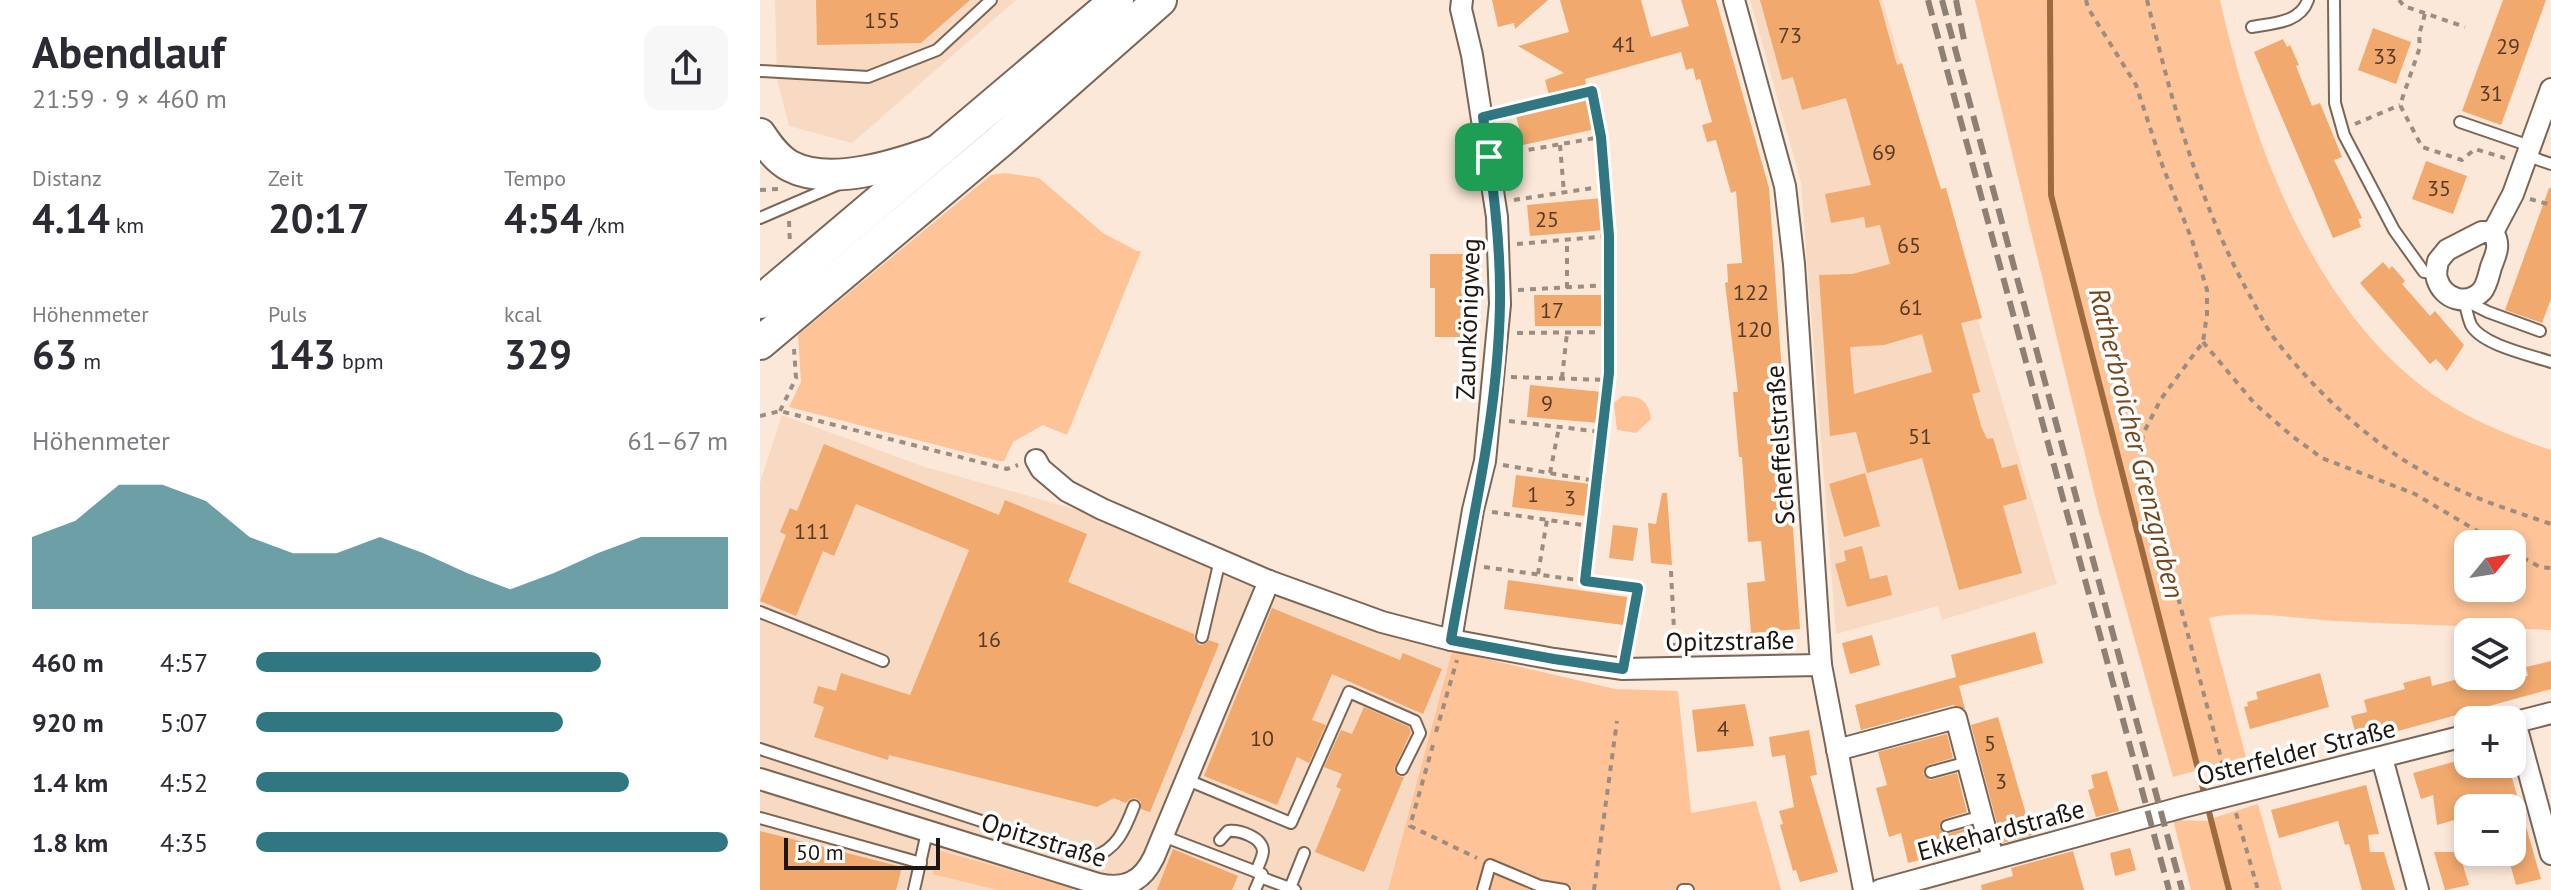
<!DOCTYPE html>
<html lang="de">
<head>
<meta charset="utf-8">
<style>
	:root { --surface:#fff; --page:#f7f7f7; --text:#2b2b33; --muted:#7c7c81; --accent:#307782 }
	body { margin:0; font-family:"PT Sans",sans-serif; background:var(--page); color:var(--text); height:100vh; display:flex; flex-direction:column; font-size:30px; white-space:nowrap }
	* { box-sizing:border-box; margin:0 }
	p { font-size:26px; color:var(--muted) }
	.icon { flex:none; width:44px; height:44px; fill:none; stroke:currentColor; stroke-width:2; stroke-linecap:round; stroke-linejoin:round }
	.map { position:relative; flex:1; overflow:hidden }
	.details { display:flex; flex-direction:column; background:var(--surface); width:760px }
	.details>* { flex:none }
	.needle { width:52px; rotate:60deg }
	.tools { position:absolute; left:1694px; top:530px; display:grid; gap:16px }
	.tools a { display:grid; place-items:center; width:72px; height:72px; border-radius:16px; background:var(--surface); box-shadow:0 4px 12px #0003; font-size:40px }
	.scale { position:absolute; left:24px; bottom:20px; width:156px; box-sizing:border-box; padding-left:8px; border:4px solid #1e160f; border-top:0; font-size:22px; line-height:28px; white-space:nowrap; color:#1e160f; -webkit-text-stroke:6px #fff; paint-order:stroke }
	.pin { position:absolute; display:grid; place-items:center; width:68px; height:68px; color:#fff; margin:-34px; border-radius:16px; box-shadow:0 4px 12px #0006 }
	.round { display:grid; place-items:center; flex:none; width:84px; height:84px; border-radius:16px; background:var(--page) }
	.summary { display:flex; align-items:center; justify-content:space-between; height:136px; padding:0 32px }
	h1 { font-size:44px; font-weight:800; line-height:60px }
	.figures { display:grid; grid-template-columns:repeat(3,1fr); gap:12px; height:136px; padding:8px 32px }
	.figures div { display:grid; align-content:center }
	.figures b { font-size:40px; font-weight:800 }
	.figures small { font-size:22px; font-weight:400 }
	.figures p { font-size:22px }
	.chart { height:224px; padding:16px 32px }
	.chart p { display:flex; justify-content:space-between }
	.chart svg { width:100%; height:144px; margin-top:8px; fill:var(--accent); opacity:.7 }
	ul { padding:0 32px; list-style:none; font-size:26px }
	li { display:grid; grid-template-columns:128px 96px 1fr; align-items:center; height:60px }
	li i { height:20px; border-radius:10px; background:var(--accent) }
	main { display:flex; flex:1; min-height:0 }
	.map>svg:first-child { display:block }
	.built { fill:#f8d9c1 }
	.green { fill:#fec396; fill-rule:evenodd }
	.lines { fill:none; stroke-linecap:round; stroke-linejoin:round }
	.stream { stroke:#9e6b3f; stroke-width:6 }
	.building { fill:#f1a96e; fill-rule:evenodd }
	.lane-casing { stroke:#7b6656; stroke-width:14 }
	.street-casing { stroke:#7b6656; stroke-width:24 }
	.secondary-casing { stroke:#7b6656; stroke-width:34 }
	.primary-casing { stroke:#7b6656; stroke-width:36 }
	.path { stroke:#9c8d82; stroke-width:4; stroke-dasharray:6 6; stroke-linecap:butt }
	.lane { stroke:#fff; stroke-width:10 }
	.street { stroke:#fff; stroke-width:20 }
	.secondary { stroke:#fff; stroke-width:30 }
	.primary { stroke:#fff; stroke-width:32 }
	.rail { stroke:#8e8075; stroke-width:6; stroke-dasharray:16 8; stroke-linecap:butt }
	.route-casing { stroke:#fff; stroke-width:16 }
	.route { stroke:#307782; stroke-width:10 }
	.labels { text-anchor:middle; stroke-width:7; stroke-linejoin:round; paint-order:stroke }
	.number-label { font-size:22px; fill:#533b27 }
	.street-label { font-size:26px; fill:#1e160f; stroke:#fff }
	.water-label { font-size:28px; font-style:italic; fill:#77471c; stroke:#fff }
</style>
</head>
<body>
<main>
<section class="details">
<div class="summary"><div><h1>Abendlauf</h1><p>21:59 · 9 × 460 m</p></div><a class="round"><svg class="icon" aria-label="share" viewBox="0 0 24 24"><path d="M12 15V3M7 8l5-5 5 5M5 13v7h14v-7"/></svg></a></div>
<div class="figures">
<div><p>Distanz</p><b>4.14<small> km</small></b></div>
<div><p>Zeit</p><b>20:17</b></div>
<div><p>Tempo</p><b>4:54<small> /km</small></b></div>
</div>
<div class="figures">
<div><p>Höhenmeter</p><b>63<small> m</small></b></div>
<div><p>Puls</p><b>143<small> bpm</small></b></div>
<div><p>kcal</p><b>329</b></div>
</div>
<div class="chart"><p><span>Höhenmeter</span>61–67 m</p>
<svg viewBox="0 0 160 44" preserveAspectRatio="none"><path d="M0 44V22L10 17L20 6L30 6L40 11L50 22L60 27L70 27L80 22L90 27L100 33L110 38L120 33L130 27L140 22L150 22L160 22V44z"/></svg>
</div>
<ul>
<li><b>460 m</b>4:57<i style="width:73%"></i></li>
<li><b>920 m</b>5:07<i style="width:65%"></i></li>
<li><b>1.4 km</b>4:52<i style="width:79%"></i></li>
<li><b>1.8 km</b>4:35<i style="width:100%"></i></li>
</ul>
</section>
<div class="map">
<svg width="1791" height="890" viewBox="0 0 1791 890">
	<rect width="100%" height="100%" fill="#fce8d9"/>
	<g class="built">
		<polygon points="15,0 256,0 92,143 29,126 17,79"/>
		<polygon points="990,0 1122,0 1297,584 1182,620 1178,606 1076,634 1041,182"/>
		<polygon points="22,415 165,467 311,508 691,640 692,651 628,890 0,890 0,483"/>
	</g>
	<g class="green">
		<path d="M1215,0H1460C1492,143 1556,321 1686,403C1718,423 1755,438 1791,450V630C1720,626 1648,625 1577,621C1540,619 1483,609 1449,618L1486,757L1413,777L1338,508ZM1708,544H1752V588H1708Z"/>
		<polygon points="245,173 279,178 343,233 377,251 381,251 307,435 283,425 253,442 244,461 239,461 29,407 41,382 38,335 231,175"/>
		<path d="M862,396C881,396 888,400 891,419L876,433L857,430L854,403Z"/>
		<polygon points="692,651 855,689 918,691 931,813 996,801 1021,890 628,890"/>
		<polygon points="1498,804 1522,890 1472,890 1453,818"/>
		<polygon points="1413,820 1449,821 1467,890 1431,890"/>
		<polygon points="181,851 313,888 313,890 238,890 172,874"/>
	</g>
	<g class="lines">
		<polyline class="stream" points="1290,0 1291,195 1469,890"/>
	</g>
	<g class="building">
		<polygon points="56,0 210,0 161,43 57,45"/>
		<polygon points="732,0 788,0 755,29 754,23 738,27"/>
		<polygon points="800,0 881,0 891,37 929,26 921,0 956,0 1009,188 1040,629 991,633 987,583 1005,581 1001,541 988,542 982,457 979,457 973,392 978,392 965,283 968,282 967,264 982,263 976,191 971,193 956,140 947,142 942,125 952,122 940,79 936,80 933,68 926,70 921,52 825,79 836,129 763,145 756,115 792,107 785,80 804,73 758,46 809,32"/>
		<path d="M1000,0H1119L1137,65L1142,63L1181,189L1186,188L1222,318L1201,323L1220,392L1212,394L1221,426L1227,439L1233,438L1242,468L1257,464L1267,499L1243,506L1262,573L1199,590L1162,458L1107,473L1096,432L1070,436L1059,275L1092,274L1130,264L1120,225L1106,228L1104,217L1071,223L1065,194L1111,185L1086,98L1042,110L1033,77L1022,80ZM1162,334L1172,372L1094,394L1090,347L1124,345Z"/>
		<polygon points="1743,0 1786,0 1741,125 1702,111"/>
		<polygon points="1613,28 1651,42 1636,84 1598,70"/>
		<polygon points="1523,39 1527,47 1530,45 1539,65 1536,66 1552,106 1560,103 1582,157 1574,160 1602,218 1598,219 1601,227 1573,238 1494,52"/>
		<polygon points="1666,161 1707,176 1693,214 1652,199"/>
		<polygon points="1789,188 1791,188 1791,299 1782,323 1745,310"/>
		<polygon points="842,198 845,230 770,236 767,205"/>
		<polygon points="670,254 709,254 709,337 675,337 675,288 670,288"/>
		<polygon points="1623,262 1629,269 1632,266 1645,281 1642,284 1670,316 1675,311 1704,345 1687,371 1676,359 1670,364 1600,283"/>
		<polygon points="774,295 846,295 847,326 775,326"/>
		<polygon points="770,385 843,392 840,423 767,417"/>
		<polygon points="64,444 239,515 245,500 327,534 308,582 434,634 435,640 439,645 445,644 449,640 459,644 390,812 381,809 381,802 376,798 370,799 366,803 354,798 337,807 129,755 128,760 54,737 64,707 53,703 58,686 76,691 81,673 150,695 209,550 96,504 74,556 63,551 36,616 0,601 26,535 20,532 30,508 37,511"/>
		<polygon points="1105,473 1120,526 1084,537 1069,484"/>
		<polygon points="756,475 831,484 827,516 752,507"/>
		<polygon points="902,493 907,493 912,565 891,563 888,523 896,524"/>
		<polygon points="853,525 878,528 873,561 849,558"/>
		<polygon points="1102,546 1110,579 1127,575 1132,595 1087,607 1075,564 1086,561 1084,551"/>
		<polygon points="748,580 867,597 863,625 744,609"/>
		<polygon points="512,608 640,660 643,653 682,669 663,714 572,674 552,720 566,725 549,763 537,757 517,805 444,776"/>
		<polygon points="1275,632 1283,663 1199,686 1205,709 1193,705 1101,730 1095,705 1196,677 1191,655"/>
		<polygon points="1112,635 1120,665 1090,674 1082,643"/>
		<polygon points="1791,661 1791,689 1598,742 1591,716 1607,712 1604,700 1645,689 1643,683 1670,676 1672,686 1709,676 1768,676 1766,667"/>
		<polygon points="1560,673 1569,707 1490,729 1484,707 1488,706 1487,702 1498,699 1496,692"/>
		<polygon points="985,704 994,746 937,752 932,710"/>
		<polygon points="604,707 649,727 651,732 634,769 638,776 644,777 604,872 555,852 581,789 576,787 582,774 564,767 581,730 592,734"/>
		<polygon points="1238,717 1272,835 1242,843 1211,725"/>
		<polygon points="1049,730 1057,775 1050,776 1078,872 1040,882 1036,870 1033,871 1020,825 1023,824 1019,811 1034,807 1025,755 1012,757 1009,737"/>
		<polygon points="1187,734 1193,758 1168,765 1163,773 1170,780 1197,773 1207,812 1184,819 1179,827 1186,834 1211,827 1216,845 1148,863 1141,833 1129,837 1116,788 1127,785 1118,752"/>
		<polygon points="1708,758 1708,764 1748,764 1781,879 1756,885 1749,860 1752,859 1752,808 1708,808 1708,816 1677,825 1673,795 1661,799 1653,773"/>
		<polygon points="1347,771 1359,811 1336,817 1328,790 1334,788 1331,775"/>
		<polygon points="1606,785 1619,834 1608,835 1610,852 1624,852 1635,890 1602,890 1589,844 1585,845 1578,821 1519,838 1511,810"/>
		<polygon points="0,831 142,867 136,890 0,890"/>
		<polygon points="1370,848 1376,870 1355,876 1350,853"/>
		<polygon points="413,849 478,876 472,890 397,890"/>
		<polygon points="1313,851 1324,890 1222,890 1221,885 1253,876 1251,868"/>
		<polygon points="1674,852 1699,852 1709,885 1685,890"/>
	</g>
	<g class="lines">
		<defs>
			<g id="lane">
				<polyline points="1574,0 1575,103 1584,135 1634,230 1664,272 1676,273"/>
				<path d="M1492,27C1513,23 1540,23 1548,0"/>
				<polyline points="0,71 108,77 177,50 231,0"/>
				<polyline points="1700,122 1770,146"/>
				<polyline points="1768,156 1791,164"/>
				<polyline points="0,218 79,184"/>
				<path d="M1780,331L1728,312L1704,300C1706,308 1708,318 1711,325C1722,345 1770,355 1791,362"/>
				<polyline points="0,612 123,661"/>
				<polyline points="442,637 460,560"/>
				<path d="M0,749L332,857C357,850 365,829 374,806"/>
				<polyline points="1171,772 1208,762"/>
				<polyline points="425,779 531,823 589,692 655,721 660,733 642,769"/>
				<polyline points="0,818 161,863"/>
				<polyline points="1187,826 1222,816"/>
				<polyline points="403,836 502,874 495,890"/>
				<path d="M460,840L468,831C480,830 502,837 503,851C503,857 498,866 496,872"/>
				<polyline points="500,877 535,890"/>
				<polyline points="530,888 544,853"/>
				<polyline points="154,890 167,832"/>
				<polyline points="723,890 730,865 780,886 804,890"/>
				<polyline points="923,890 928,890"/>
			</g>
			<g id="street">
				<polyline points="974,0 1025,186 1034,264 1061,665 1104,890"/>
				<path d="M1722,232H1733C1741,245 1736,254 1731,267C1729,274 1727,285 1722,291C1707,307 1683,299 1677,279C1675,273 1677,267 1678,261L1687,250Z"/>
				<polyline points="1733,232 1753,194 1791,89"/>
				<polyline points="276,460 281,469 307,491 342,509 509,581 622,622 691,640 794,659 863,669 1061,665"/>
				<polyline points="691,640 713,510 725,461 740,304 737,217 712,55 701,9 702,0"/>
				<polyline points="1755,722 1791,854"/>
				<polyline points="1752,723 1791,713"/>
				<polyline points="1077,750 1196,718 1233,858"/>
				<polyline points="1622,758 1658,890"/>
				<path d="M0,779L338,884C365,890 382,882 394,857L509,581"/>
				<polyline points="1120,890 1423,807 1708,735"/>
			</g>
			<path id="secondary" d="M0,134C8,146 17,159 30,166C70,187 137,165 176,151"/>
			<g id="primary">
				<polyline points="0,302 357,0"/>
				<polyline points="0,343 240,141 400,0"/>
			</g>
		</defs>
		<use href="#lane" class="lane-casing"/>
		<use href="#street" class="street-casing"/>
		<use href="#secondary" class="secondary-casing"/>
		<use href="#primary" class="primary-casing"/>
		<g class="path">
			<polyline points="1326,0 1328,8 1376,85 1403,167 1432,240 1447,290 1447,314 1443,342 1401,399 1383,434 1380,455 1466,777"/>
			<path d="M1387,0C1412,102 1439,204 1490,296C1498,310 1505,326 1514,338C1553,389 1607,440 1662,471C1702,495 1747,509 1791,524"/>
			<polyline points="1639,0 1644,6 1705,27"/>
			<polyline points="1665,14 1659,35 1660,47 1640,105 1662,147 1702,160 1715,149 1745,158"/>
			<polyline points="741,113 832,91 841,137 848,214 849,373 825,581 878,588 866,651"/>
			<polyline points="1595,124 1640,105"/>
			<polyline points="800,145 804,193"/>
			<polyline points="745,154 841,137"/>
			<polyline points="0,190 18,189"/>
			<polyline points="1770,199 1791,205"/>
			<polyline points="754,200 846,186"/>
			<polyline points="29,221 30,244"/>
			<polyline points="757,244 848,236"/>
			<polyline points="807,288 807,240"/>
			<polyline points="758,290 849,285"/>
			<polyline points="757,333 848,332"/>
			<polyline points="1443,342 1495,404 1532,436 1562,458 1655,494 1739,544"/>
			<polyline points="751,377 848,380"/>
			<polyline points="802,378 807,333"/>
			<polyline points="20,411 36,378 34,349"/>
			<polyline points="0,416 20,411 247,469 258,465"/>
			<polyline points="749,421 842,432"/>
			<polyline points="743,465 836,481"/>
			<polyline points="790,473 799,427"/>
			<polyline points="732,512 830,526"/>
			<polyline points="1752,552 1780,567 1791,568"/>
			<polyline points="724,567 825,581"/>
			<polyline points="911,571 915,650"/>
			<polyline points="778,574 787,520"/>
			<polyline points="676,732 697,660"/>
			<polyline points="673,745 650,826 717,858"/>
			<polyline points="1476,813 1498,890"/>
			<polyline points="834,890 857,721"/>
		</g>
		<use href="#lane" class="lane"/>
		<use href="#street" class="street"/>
		<use href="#secondary" class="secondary"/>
		<use href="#primary" class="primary"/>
		<g class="rail">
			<polyline points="1168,0 1409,890"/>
			<polyline points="1182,0 1422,890"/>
			<polyline points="1196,0 1204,40"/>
		</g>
	</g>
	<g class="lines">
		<defs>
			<path id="route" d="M832,91L841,137L849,236V373L825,581L878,588L863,669L794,659L691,640C710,529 738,418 740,304C741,241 732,179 723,117Z"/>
		</defs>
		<use href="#route" class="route-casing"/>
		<use href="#route" class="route"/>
	</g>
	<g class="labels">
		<g class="number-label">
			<text x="122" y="28">155</text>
			<text x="1030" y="43">73</text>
			<text x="864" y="52">41</text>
			<text x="1748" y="54">29</text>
			<text x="1625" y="64">33</text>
			<text x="1731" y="101">31</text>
			<text x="1124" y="160">69</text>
			<text x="1679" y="196">35</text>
			<text x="787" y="227">25</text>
			<text x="1149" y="253">65</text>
			<text x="991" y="300">122</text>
			<text x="1151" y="315">61</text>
			<text x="792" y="318">17</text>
			<text x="994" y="337">120</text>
			<text x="787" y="411">9</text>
			<text x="1160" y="444">51</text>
			<text x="773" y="502">1</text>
			<text x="810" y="506">3</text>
			<text x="52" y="539">111</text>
			<text x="229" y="647">16</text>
			<text x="963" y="736">4</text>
			<text x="502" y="746">10</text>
			<text x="1230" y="751">5</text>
			<text x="1241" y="789">3</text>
		</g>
		<g class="street-label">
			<text transform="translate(708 319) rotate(-88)" y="9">Zaunkönigweg</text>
			<text transform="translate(1020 445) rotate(-94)" y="9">Scheffelstraße</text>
			<text transform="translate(970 641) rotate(-1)" y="9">Opitzstraße</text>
			<text transform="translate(1536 752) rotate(-14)" y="9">Osterfelder Straße</text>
			<text transform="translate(1241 830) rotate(-15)" y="9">Ekkehardstraße</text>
			<text transform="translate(284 840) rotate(17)" y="9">Opitzstraße</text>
		</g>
		<g class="water-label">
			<text transform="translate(1377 443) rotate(76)" y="10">Ratherbroicher Grenzgraben</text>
		</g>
	</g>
</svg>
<div class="tools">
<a><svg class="needle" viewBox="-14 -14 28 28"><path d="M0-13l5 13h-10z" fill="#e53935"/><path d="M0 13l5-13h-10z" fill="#7c7c81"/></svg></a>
<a><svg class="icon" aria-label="layers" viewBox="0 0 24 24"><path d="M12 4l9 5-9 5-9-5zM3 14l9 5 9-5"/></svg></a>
<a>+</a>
<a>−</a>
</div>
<div class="scale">50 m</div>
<div class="pin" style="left:729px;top:157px;background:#1e9e55"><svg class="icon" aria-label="arrive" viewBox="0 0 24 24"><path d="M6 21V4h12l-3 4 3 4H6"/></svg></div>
</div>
</main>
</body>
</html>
